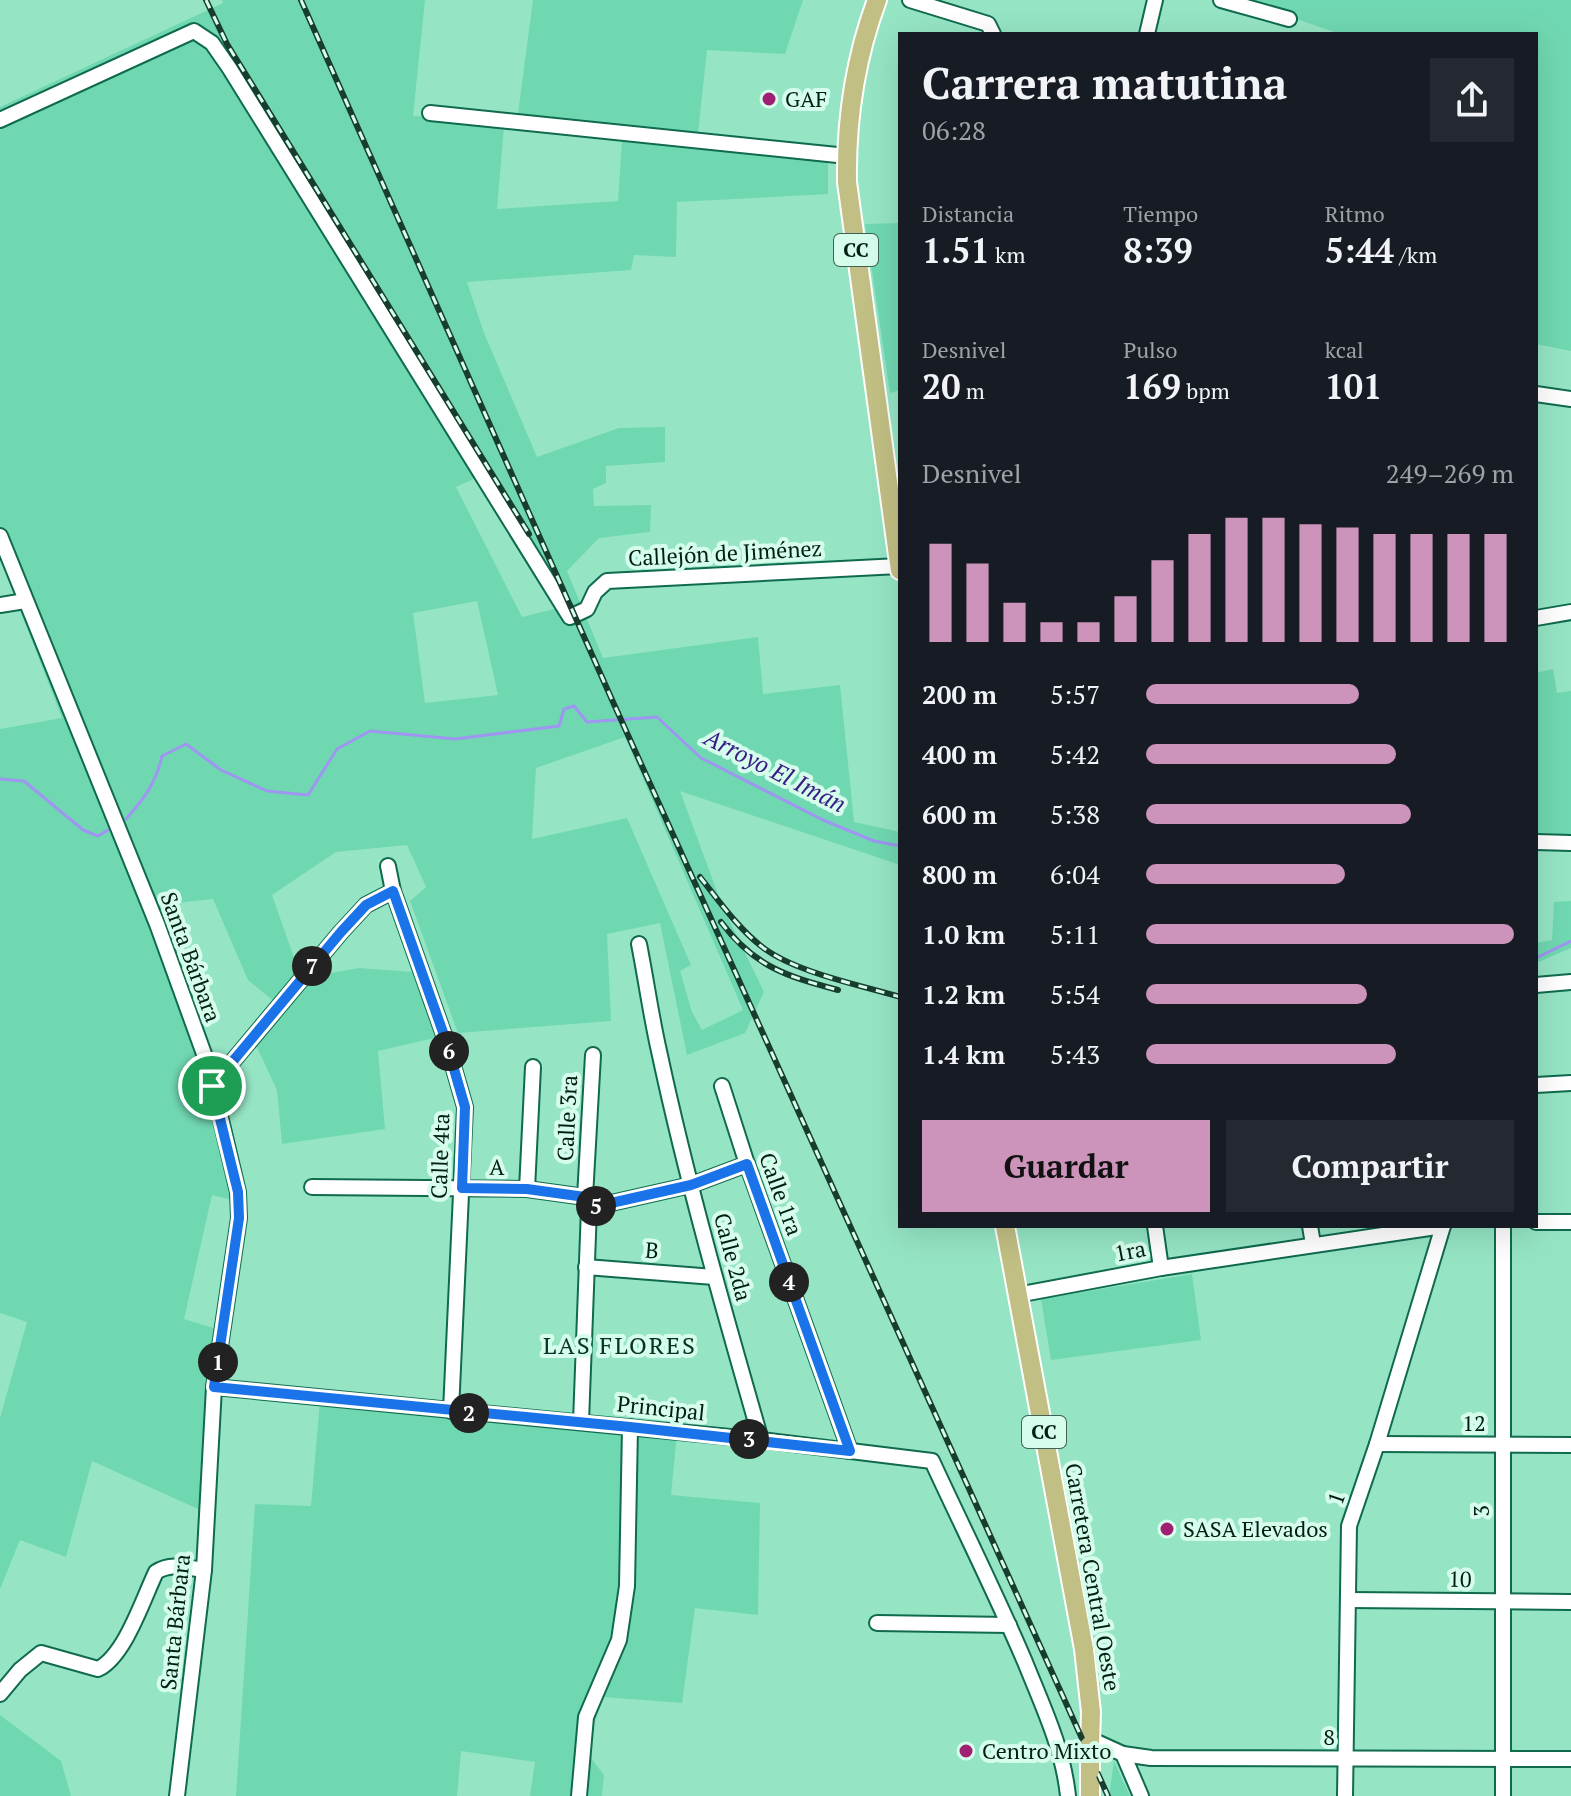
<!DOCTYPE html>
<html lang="es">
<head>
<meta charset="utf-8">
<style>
	:root { --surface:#171b24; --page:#242831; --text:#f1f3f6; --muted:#9ea1a6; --accent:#cc94bb }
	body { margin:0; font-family:"PT Serif",serif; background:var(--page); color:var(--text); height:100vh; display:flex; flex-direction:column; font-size:30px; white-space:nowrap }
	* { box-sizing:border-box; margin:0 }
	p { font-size:26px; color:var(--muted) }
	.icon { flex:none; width:44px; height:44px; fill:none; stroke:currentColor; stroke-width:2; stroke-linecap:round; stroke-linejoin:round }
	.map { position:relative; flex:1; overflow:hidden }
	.sheet { position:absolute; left:898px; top:32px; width:640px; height:1196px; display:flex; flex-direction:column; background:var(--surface); border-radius:0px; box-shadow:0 8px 32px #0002 }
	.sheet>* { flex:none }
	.pin { position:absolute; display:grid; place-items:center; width:68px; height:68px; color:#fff; margin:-34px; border:4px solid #fff; border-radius:50%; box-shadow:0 2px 8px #0007 }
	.km { position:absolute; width:40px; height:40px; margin:-20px; border-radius:50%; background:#222; color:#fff; font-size:22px; line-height:40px; text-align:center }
	.round { display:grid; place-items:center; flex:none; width:84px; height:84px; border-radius:0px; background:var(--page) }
	.head { display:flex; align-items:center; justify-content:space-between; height:136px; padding:0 24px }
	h1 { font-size:44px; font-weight:700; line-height:60px }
	.metrics { display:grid; grid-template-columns:repeat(3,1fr); gap:12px; height:136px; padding:8px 24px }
	.metrics div { display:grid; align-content:center }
	.metrics b { font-size:34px; font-weight:700 }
	.metrics small { font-size:22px; font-weight:400 }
	.metrics p { font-size:22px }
	.chart { height:224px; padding:16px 24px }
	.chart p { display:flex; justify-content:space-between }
	.chart svg { width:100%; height:144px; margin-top:8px; stroke:var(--accent); stroke-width:6 }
	.primary-button { display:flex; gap:16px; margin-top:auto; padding:16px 24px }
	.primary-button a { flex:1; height:92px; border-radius:0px; background:var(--accent); color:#111; font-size:32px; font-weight:700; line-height:92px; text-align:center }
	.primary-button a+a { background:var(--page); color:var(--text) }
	ul { padding:0 24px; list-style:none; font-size:26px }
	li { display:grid; grid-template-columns:128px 96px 1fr; align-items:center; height:60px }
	li i { height:20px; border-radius:10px; background:var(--accent) }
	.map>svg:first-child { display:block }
	.green { fill:#70d8b1; fill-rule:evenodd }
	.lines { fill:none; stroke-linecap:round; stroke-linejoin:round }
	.stream { stroke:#9e96f0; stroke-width:3 }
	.minor-casing { stroke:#0f6a4e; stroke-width:18 }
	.major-casing { stroke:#fff; stroke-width:22 }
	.minor { stroke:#fff; stroke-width:14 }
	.major { stroke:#c2bf84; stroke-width:18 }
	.rail-casing { stroke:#173d2f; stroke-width:6 }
	.rail { stroke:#d6fdec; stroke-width:3; stroke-dasharray:9; stroke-linecap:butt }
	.major-bridge-casing { stroke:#fff; stroke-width:22; stroke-linecap:butt }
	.major-bridge { stroke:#c2bf84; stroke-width:18 }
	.route-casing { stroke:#fff; stroke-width:16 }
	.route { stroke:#1a73e8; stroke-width:10 }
	.poi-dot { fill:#9f1f72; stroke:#d6fdec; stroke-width:3 }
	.labels { text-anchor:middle; stroke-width:8; stroke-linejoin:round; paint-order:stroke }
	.shield { fill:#d6fdec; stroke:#406255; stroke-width:2 }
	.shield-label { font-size:20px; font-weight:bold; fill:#001f14 }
	.poi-label { font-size:22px; fill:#001f14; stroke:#d6fdec; text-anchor:start }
	.street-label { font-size:22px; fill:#001f14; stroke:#d6fdec }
	.water-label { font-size:24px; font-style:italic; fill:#391e85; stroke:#d6fdec }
	.neighbourhood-label { font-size:24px; letter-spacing:2px; fill:#053324; stroke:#d6fdec }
</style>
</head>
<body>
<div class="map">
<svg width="1571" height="1796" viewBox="0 0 1571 1796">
	<rect width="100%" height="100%" fill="#95e5c5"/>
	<g class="green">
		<path d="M222,0H425L413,116L517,121L533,0H803L785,54L707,50L698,133L828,147V194L677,202L676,257L634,255L631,270L467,282L484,333L537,457L619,428L665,427V462L606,466V483L593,489L594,506L651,505L650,532L599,538L567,571L603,658L758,637L763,694L840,685L854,822L900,832V865L680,791L722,905L764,992L745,1033L687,1055L660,923L607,934L611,1021L458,1033L410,901L426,887L407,845L336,852L272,895L302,980L313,966L331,973L359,968L413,972L439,1037L378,1051L385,1129L282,1144L277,1090L254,1041L282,1008L248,980L213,899L148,906L202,1065L232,1200L212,1195L184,1319L223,1331L201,1560L198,1509L92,1461L66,1557L20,1540L0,1589V1418L27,1322L0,1313V729L62,718L19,608V599L0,550V107L223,3ZM504,127L622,141L618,201L497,209ZM480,476L562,607L522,617L456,487ZM477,601L498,695L425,703L413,613ZM625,737L743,1010L702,1030L692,1012L680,971L691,965L627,818L532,839L536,768Z"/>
		<polygon points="1242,0 1571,0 1571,351 1536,344 1536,34 1340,34"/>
		<polygon points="900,223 900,390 890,393 865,224"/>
		<polygon points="1553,669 1557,693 1571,691 1571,838 1536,837 1536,673"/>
		<polygon points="1571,901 1571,948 1536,963 1536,943 1552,940 1554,902"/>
		<polygon points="1192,1274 1201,1340 1051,1360 1041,1299"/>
		<polygon points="320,1401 677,1433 671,1495 760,1503 758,1615 695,1608 682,1703 603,1697 592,1732 591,1758 604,1775 602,1796 530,1796 535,1762 461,1751 457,1796 236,1796 255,1504 311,1506"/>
		<polygon points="0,1715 61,1761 71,1796 0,1796"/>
		<polygon points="1114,1761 1130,1796 1109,1796"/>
	</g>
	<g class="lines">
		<g class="stream">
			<polyline points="0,779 24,781 83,830 98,836 108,830"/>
			<path d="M126,819C144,799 156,783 162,756L186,744L221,770L267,791L308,795L337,749L370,731L455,739L559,726L564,709L574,706L587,722L657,717L701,758L823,820L874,841L900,846"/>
			<polyline points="1536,958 1571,941"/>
		</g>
		<defs>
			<g id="minor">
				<polyline points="910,0 988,24 993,34"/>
				<polyline points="1221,0 1289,19"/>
				<polyline points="1147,34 1155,0"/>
				<polyline points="430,113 847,156"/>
				<polyline points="0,120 194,31 212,43 230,69 570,617 587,609 595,592 607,581 899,566"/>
				<polyline points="1536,394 1571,399"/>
				<polyline points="0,536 157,924 208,1065 238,1192 239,1218 214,1387 204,1570 177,1796"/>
				<polyline points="0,605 25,601"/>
				<polyline points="1536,618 1571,612"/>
				<polyline points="1536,842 1571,843"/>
				<polyline points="388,866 393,891 445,1038 465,1107 451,1411"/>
				<path d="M639,944C646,979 651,1016 659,1051C687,1182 724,1311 761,1440"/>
				<polyline points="1536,985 1571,982"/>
				<polyline points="1536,1085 1571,1083"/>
				<polyline points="212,1086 341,932 366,905 393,891"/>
				<polyline points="722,1086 747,1164 850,1451"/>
				<polyline points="312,1187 527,1189 585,1197"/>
				<polyline points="527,1189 533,1067"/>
				<polyline points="589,1208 691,1185 747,1164"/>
				<polyline points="1536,1222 1571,1222"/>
				<polyline points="1155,1226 1161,1268"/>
				<polyline points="1310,1226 1313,1244"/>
				<polyline points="1503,1226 1503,1796"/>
				<polyline points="586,1267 714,1277"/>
				<polyline points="1017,1295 1161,1268 1443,1226"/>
				<path d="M214,1387L761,1440L932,1461C963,1528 996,1594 1025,1662C1043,1707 1063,1748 1068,1796"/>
				<polyline points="581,1422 589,1208 585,1197 593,1055"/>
				<polyline points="1377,1444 1571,1445"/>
				<polyline points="1348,1600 1571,1602"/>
				<polyline points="877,1623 1009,1625"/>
				<path d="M0,1694L20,1670L41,1653L98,1669C125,1656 143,1599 156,1572C171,1562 188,1568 204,1570"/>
				<polyline points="1090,1739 1123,1754 1151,1758 1571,1759"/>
				<polyline points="1123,1754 1141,1796"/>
				<polyline points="579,1796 586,1717 619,1640 627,1586 630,1427"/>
				<polyline points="1345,1796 1349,1526 1377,1444 1443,1226"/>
			</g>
			<g id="major">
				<path d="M877,0C855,59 846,119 847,182L900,570"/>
				<polyline points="1005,1226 1084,1649 1091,1712 1090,1745"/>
				<polyline points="1090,1796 1090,1771"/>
			</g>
		</defs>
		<use href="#minor" class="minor-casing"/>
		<use href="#major" class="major-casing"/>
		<use href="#minor" class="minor"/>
		<use href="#major" class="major"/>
		<defs>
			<g id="rail">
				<polyline points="206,0 227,44 529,534"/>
				<polyline points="301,0 613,702 1108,1796"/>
				<path d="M700,877C719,901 737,927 761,946C793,972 860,985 900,997"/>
				<path d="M721,922C754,966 785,976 838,990"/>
			</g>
		</defs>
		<use href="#rail" class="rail-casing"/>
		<use href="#rail" class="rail"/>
		<defs>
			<polyline id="major-bridge" points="1090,1745 1090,1771"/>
		</defs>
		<use href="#major-bridge" class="major-bridge-casing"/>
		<use href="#major-bridge" class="major-bridge"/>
	</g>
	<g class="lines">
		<defs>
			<polygon id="route" points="393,891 445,1038 465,1107 462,1188 527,1189 585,1197 589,1208 691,1185 747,1164 850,1451 630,1427 214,1387 239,1218 238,1192 212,1086 341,932 366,905"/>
		</defs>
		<use href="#route" class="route-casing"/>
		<use href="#route" class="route"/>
	</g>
	<g class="poi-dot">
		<circle cx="769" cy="99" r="8"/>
		<circle cx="1167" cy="1529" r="8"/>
		<circle cx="966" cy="1751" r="8"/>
	</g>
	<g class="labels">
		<g class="shield">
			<rect x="834" y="234" width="44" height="32" rx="6"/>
			<rect x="1022" y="1416" width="44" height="32" rx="6"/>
		</g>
		<g class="shield-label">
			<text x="856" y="257">CC</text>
			<text x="1044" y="1439">CC</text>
		</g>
		<g class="poi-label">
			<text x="785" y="107">GAF</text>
			<text x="1183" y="1537">SASA Elevados</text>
			<text x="982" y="1759">Centro Mixto</text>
		</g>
		<g class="street-label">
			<text transform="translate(725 553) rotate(-3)" y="8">Callejón de Jiménez</text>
			<text transform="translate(191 957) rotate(70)" y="8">Santa Bárbara</text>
			<text transform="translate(567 1118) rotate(-87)" y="8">Calle 3ra</text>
			<text transform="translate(440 1156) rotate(-88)" y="8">Calle 4ta</text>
			<text transform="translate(497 1167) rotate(1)" y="8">A</text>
			<text transform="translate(781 1194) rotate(70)" y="8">Calle 1ra</text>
			<text transform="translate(652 1250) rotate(5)" y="8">B</text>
			<text transform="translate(1130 1251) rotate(-11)" y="8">1ra</text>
			<text transform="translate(733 1257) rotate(75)" y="8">Calle 2da</text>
			<text transform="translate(661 1408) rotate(6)" y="8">Principal</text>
			<text x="1474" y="1431">12</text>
			<text transform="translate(1336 1498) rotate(-71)" y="8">1</text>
			<text transform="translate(1481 1511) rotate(-90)" y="8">3</text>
			<text transform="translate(1093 1577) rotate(80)" y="8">Carretera Central Oeste</text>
			<text transform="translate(1460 1579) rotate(1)" y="8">10</text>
			<text transform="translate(175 1622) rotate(-84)" y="8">Santa Bárbara</text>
			<text x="1329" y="1745">8</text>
		</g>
		<g class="water-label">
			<text transform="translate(775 771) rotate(27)" y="8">Arroyo El Imán</text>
		</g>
		<g class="neighbourhood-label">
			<text x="620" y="1354">LAS FLORES</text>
		</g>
	</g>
</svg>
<div class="pin" style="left:212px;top:1086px;background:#1e9e55"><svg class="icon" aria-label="arrive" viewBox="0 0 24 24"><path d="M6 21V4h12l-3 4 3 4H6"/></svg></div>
<b class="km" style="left:218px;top:1362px">1</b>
<b class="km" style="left:469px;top:1413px">2</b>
<b class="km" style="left:749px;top:1439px">3</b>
<b class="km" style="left:789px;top:1282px">4</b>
<b class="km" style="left:596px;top:1206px">5</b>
<b class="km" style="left:449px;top:1051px">6</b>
<b class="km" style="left:312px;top:966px">7</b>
<section class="sheet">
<div class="head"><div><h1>Carrera matutina</h1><p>06:28</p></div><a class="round"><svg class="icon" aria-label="share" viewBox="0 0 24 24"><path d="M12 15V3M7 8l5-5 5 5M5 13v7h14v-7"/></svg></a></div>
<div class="metrics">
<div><p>Distancia</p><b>1.51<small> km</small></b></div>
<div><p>Tiempo</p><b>8:39</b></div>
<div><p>Ritmo</p><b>5:44<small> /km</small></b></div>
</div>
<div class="metrics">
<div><p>Desnivel</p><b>20<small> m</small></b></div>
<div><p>Pulso</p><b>169<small> bpm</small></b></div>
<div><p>kcal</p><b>101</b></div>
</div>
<div class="chart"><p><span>Desnivel</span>249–269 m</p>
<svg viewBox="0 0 160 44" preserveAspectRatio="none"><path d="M5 44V14M15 44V20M25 44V32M35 44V38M45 44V38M55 44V30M65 44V19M75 44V11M85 44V6M95 44V6M105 44V8M115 44V9M125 44V11M135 44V11M145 44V11M155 44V11"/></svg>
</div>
<ul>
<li><b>200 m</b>5:57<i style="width:58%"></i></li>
<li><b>400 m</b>5:42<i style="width:68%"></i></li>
<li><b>600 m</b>5:38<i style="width:72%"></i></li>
<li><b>800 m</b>6:04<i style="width:54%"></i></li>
<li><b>1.0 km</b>5:11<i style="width:100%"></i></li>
<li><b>1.2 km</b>5:54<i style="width:60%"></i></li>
<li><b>1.4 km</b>5:43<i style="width:68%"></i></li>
</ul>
<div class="primary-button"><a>Guardar</a><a>Compartir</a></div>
</section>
</div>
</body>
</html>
